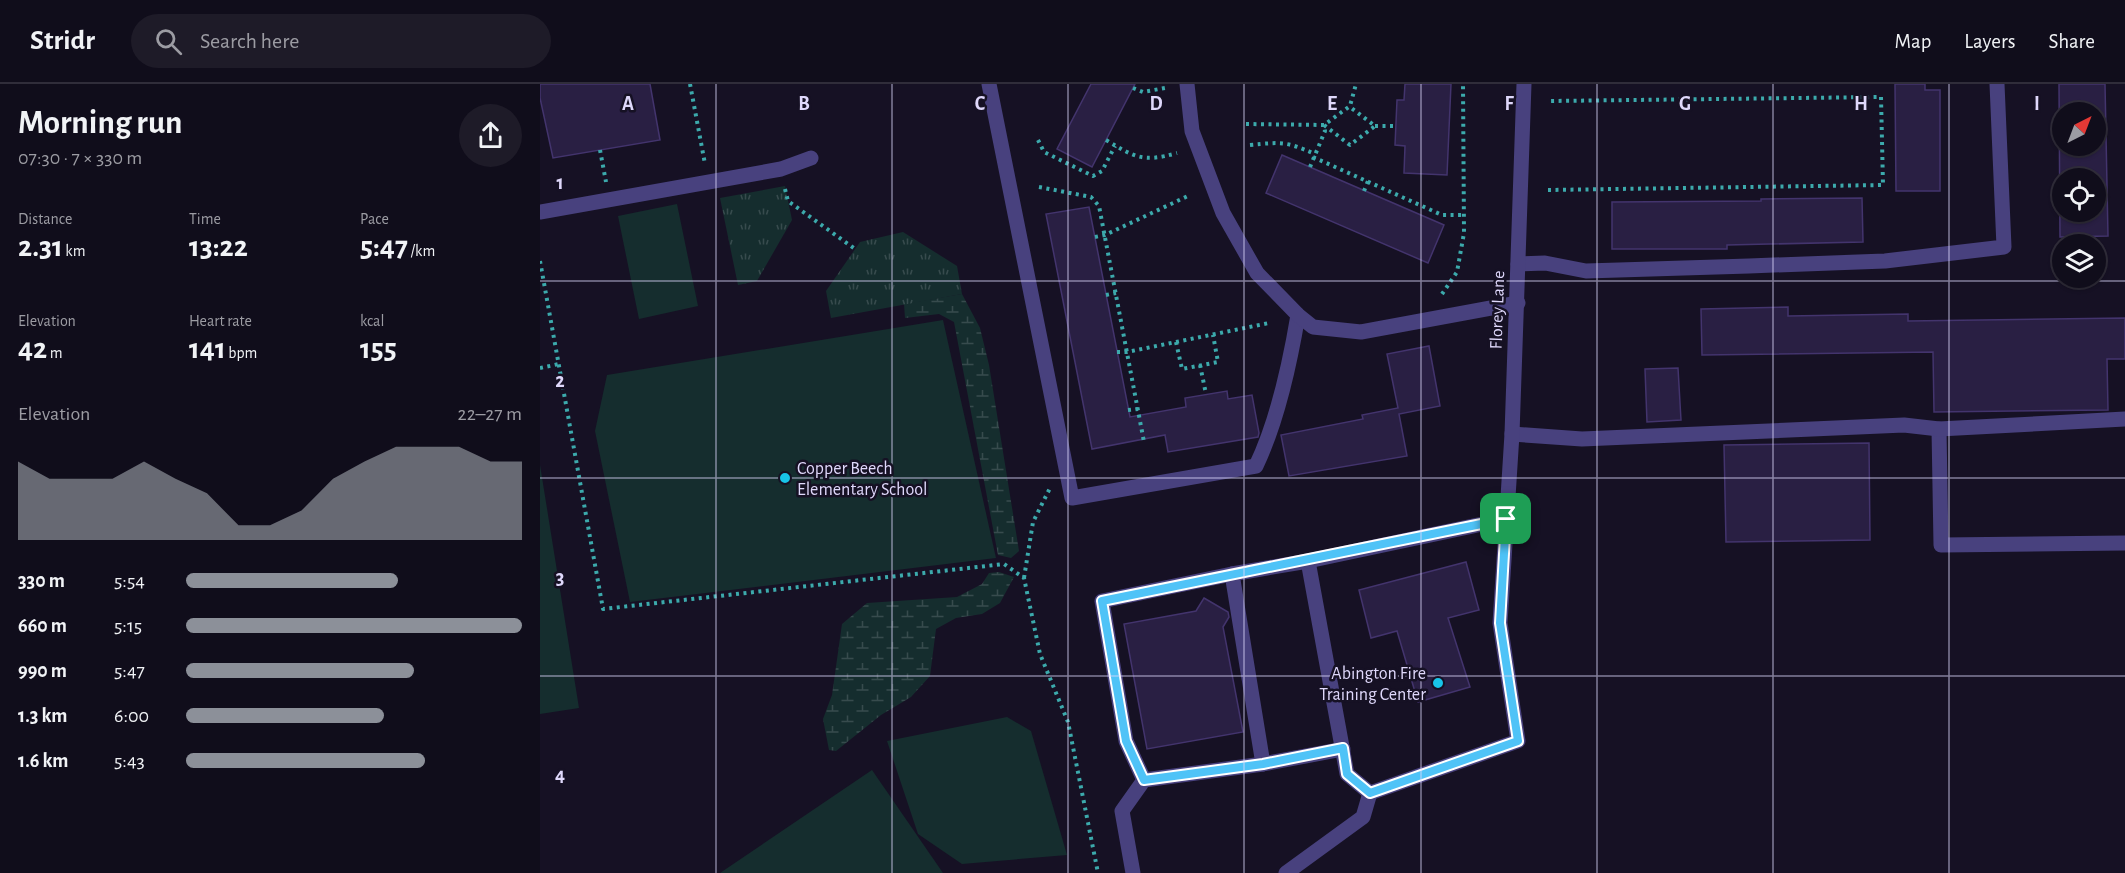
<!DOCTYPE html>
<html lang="en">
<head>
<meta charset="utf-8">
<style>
	:root { --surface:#100d1b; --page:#1e1b28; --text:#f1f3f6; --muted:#9c9ca3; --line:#302d3a; --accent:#8c9099 }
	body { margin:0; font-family:"Alegreya Sans",sans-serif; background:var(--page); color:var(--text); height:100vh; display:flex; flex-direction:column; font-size:22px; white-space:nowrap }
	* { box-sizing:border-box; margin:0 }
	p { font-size:20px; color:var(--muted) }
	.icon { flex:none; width:33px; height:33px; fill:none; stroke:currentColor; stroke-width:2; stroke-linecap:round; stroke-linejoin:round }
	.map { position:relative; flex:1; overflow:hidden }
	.details { display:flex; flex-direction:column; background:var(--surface); width:540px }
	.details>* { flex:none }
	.needle { width:39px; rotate:42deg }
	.fabs { position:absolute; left:1512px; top:18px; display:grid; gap:12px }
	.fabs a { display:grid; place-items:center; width:54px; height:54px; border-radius:50%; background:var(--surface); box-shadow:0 2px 4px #0004,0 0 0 2px var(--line); font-size:30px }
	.pin { position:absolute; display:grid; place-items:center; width:51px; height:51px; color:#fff; margin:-26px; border-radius:12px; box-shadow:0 3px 9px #0006 }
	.round { display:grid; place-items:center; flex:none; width:63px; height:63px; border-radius:32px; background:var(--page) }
	.summary { display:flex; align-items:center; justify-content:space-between; height:102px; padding:0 18px }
	h1 { font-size:33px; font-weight:600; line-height:45px }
	.metrics { display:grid; grid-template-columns:repeat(3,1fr); gap:9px; height:102px; padding:6px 18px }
	.metrics div { display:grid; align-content:center }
	.metrics b { font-size:30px; font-weight:600 }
	.metrics small { font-size:16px; font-weight:400 }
	.metrics p { font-size:16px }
	.chart { height:168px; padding:12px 18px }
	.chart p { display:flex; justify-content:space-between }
	.chart svg { width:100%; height:108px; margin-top:6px; fill:var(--accent); opacity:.7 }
	ul { padding:0 18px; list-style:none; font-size:20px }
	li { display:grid; grid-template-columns:96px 72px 1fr; align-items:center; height:45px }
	li i { height:15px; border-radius:8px; background:var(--accent) }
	header { display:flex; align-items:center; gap:36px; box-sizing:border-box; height:84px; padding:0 30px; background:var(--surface); border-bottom:2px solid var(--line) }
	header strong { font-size:28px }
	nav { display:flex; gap:33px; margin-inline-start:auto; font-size:21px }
	.search { width:420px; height:54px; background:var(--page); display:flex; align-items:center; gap:15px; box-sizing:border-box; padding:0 21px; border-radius:33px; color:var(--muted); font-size:22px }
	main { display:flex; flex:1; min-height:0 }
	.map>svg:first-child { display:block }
	.grass { fill:#152d2e }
	.wetland { fill:url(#wetland-marsh) }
	.park { fill:url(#park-tufts) }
	.building { fill:#291f43; stroke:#43346d; stroke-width:1.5; fill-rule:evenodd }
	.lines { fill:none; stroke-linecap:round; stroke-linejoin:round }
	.path { stroke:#3caaac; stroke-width:4; stroke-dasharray:3 4.5; stroke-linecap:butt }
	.minor { stroke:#48417e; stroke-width:15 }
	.route-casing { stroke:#fff; stroke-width:12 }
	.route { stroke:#4fc3f7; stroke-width:8 }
	.grid { fill:none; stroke:#dfd8fb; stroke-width:1.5; stroke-opacity:0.55 }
	.poi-dot { fill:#18c4e8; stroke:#161124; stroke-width:2 }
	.labels { text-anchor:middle; stroke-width:5; stroke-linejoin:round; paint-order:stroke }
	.street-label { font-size:18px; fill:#dfd8fb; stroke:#161124 }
	.poi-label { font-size:18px; fill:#dfd8fb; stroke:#161124; text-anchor:start }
	.grid-label { font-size:20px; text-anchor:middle; font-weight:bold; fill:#dfd8fb; stroke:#161124; stroke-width:5; stroke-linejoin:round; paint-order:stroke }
</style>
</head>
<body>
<header>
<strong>Stridr</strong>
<div class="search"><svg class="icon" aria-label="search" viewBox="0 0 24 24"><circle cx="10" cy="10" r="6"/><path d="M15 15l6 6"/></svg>Search here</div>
<nav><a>Map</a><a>Layers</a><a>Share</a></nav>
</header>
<main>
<section class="details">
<div class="summary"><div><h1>Morning run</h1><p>07:30 · 7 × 330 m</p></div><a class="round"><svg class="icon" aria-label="share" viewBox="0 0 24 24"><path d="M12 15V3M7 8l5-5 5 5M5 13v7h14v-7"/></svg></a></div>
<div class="metrics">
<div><p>Distance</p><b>2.31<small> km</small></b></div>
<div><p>Time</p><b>13:22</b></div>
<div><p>Pace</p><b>5:47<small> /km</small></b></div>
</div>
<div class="metrics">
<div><p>Elevation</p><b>42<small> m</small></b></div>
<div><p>Heart rate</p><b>141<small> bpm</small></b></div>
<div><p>kcal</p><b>155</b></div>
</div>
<div class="chart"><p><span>Elevation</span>22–27 m</p>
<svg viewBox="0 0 160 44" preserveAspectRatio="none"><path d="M0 44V12L10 19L20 19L30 19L40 12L50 19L60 25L70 38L80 38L90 32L100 19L110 12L120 6L130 6L140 6L150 12L160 12V44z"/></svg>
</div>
<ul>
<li><b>330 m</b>5:54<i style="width:63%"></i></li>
<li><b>660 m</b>5:15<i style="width:100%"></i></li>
<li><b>990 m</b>5:47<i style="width:68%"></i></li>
<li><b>1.3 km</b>6:00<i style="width:59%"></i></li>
<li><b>1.6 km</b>5:43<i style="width:71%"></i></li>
</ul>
</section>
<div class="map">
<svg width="1585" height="789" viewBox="0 0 1585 789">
	<defs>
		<pattern id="wetland-marsh" width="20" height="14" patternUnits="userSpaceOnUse" patternTransform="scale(1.5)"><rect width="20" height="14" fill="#152d2e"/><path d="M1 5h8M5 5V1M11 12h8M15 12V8" fill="none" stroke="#374b4d"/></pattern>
		<pattern id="park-tufts" width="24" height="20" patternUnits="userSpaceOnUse" patternTransform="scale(1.5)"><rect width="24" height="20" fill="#152d2e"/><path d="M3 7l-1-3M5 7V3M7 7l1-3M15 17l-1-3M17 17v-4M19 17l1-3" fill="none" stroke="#374b4d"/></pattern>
	</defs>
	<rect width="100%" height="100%" fill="#161124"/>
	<g class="grass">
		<polygon points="137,120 158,222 99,235 78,132"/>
		<polygon points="403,236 456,474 90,518 55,347 67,291"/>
		<polygon points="0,381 39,624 0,630"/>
		<polygon points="467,633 491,647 527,771 422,780 378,750 347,657"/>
		<polygon points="332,686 403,789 180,789"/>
	</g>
	<g class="wetland">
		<polygon points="422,210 440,244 449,281 479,467 471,474 458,471 414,238 399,230 365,234 364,220"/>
		<polygon points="459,488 474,493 460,519 442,530 416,534 396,545 390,592 371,613 341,631 296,667 289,666 283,635 292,611 302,540 327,519 417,513 442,500 449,489"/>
	</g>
	<g class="park">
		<polygon points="245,102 252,136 217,197 198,201 180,114"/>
		<polygon points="363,148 417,182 422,210 291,234 286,207 320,158"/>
	</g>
	<g class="building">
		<polygon points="0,0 110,0 120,56 13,74 0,14"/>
		<polygon points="551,0 595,0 552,83 517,65"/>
		<polygon points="865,0 911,0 907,91 864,89 865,62 855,61 857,16 864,16"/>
		<polygon points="1355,0 1385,0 1385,6 1400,6 1400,107 1356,107"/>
		<path d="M1519,0H1565L1568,152L1520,153ZM1522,28H1556V62H1522ZM1522,94H1556V128H1522Z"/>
		<polygon points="742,71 904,141 888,179 726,109"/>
		<polygon points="1322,114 1323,158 1187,161 1187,165 1072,165 1072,118 1221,117 1221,115"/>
		<polygon points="549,123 590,333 646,323 645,314 687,307 688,315 712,311 719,349 718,353 628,368 625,351 552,365 506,130"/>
		<polygon points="1248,223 1248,232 1368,230 1368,237 1585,234 1585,275 1567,275 1568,326 1394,328 1393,268 1162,271 1161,225"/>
		<polygon points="889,262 900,322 859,330 867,372 749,392 741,351 823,335 822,331 858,324 847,270"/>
		<polygon points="1138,284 1141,336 1107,338 1105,285"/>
		<polygon points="1329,359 1330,456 1186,458 1184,361"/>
		<polygon points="926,478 939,526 908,534 930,603 878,618 857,547 831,554 819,506"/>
		<polygon points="664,514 688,528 689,533 683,543 703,648 607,665 584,540 656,527"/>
	</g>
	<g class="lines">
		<g class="path">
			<polyline points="150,0 165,80"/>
			<polyline points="593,4 603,8 625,4"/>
			<polyline points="706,40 784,41 810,22 816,0"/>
			<polyline points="784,41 810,61 835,42 810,23"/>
			<polyline points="835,42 856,42"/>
			<polyline points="498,56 504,68 553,92 562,87 575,62"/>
			<path d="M566,56C595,73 602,79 637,69"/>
			<path d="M710,61C742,58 745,57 775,70"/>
			<polyline points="60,66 66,98"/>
			<polyline points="773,73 902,131 923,131"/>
			<polyline points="770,83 785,47 784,42"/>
			<polyline points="499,103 551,113 559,122 604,358"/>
			<polyline points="245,105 248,117 315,165"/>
			<polyline points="1008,106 1343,101 1341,13 1011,17"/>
			<polyline points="824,107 828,97"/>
			<polyline points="555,153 565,151 650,111"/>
			<polyline points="0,177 63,525 464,480 484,494 500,570 528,638 558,789"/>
			<polyline points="902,210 917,188 924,149 923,0"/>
			<polyline points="566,211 576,209"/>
			<polyline points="636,258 642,285 678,278 673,251"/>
			<polyline points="577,268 587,268 729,239"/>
			<polyline points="660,281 666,310"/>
			<polyline points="0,284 19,280"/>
			<polyline points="588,326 598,325"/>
			<polyline points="484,494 493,438 510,404"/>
		</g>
		<g class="minor">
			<path d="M449,0L532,414L716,382C737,338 750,279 758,231"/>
			<polyline points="647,0 652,47 683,129 717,189 758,231 773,243 821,248 978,219"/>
			<polyline points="0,128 241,85 271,74"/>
			<polyline points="978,180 1005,179 1046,187 1209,182 1345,177 1464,163 1457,0"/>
			<polyline points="1399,345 1401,461 1585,459"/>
			<polyline points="972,350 1042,355 1364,341 1399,345 1585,335"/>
			<polyline points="966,435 768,477 807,690 830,709 978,657 960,539 972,350 984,0"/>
			<polyline points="768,477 692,490 723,680 803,665"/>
			<polyline points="604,696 586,657 562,517 692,490"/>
			<polyline points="593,789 582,727 604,696 723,680"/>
			<polyline points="746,789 823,733 830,709"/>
		</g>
	</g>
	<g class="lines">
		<defs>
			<polygon id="route" points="966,435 960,539 978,657 830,709 807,690 803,664 723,680 604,696 586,657 562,517"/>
		</defs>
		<use href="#route" class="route-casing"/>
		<use href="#route" class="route"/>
	</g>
	<path class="grid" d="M176,0V789M352,0V789M528,0V789M704,0V789M881,0V789M1057,0V789M1233,0V789M1409,0V789M0,197H1585M0,394H1585M0,592H1585"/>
	<g class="poi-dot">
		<circle cx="245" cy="394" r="6"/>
		<circle cx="898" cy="599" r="6"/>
	</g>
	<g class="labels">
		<g class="street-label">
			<text transform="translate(957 226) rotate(-88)" y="6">Florey Lane</text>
		</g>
		<g class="poi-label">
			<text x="257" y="390">Copper Beech<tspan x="257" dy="21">Elementary School</tspan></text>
			<text x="886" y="595" text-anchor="end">Abington Fire<tspan x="886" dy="21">Training Center</tspan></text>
		</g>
	</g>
	<g class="grid-label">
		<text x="88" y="26">A</text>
		<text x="264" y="26">B</text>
		<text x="440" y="26">C</text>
		<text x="616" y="26">D</text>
		<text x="792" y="26">E</text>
		<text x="969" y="26">F</text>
		<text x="1145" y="26">G</text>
		<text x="1321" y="26">H</text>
		<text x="1497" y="26">I</text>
		<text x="20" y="105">1</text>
		<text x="20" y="303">2</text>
		<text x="20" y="500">3</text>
		<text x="20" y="697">4</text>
	</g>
</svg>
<div class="fabs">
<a><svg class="needle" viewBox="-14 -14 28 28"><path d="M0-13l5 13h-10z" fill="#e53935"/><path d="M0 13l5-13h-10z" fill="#9c9ca3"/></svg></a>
<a><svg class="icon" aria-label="locate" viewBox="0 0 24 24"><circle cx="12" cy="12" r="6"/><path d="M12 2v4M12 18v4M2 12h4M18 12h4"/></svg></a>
<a><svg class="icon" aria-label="layers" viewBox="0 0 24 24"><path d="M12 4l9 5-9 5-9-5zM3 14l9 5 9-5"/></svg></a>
</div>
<div class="pin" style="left:966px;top:435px;background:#1e9e55"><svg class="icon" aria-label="arrive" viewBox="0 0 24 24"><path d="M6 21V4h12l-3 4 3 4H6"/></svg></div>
</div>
</main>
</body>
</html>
